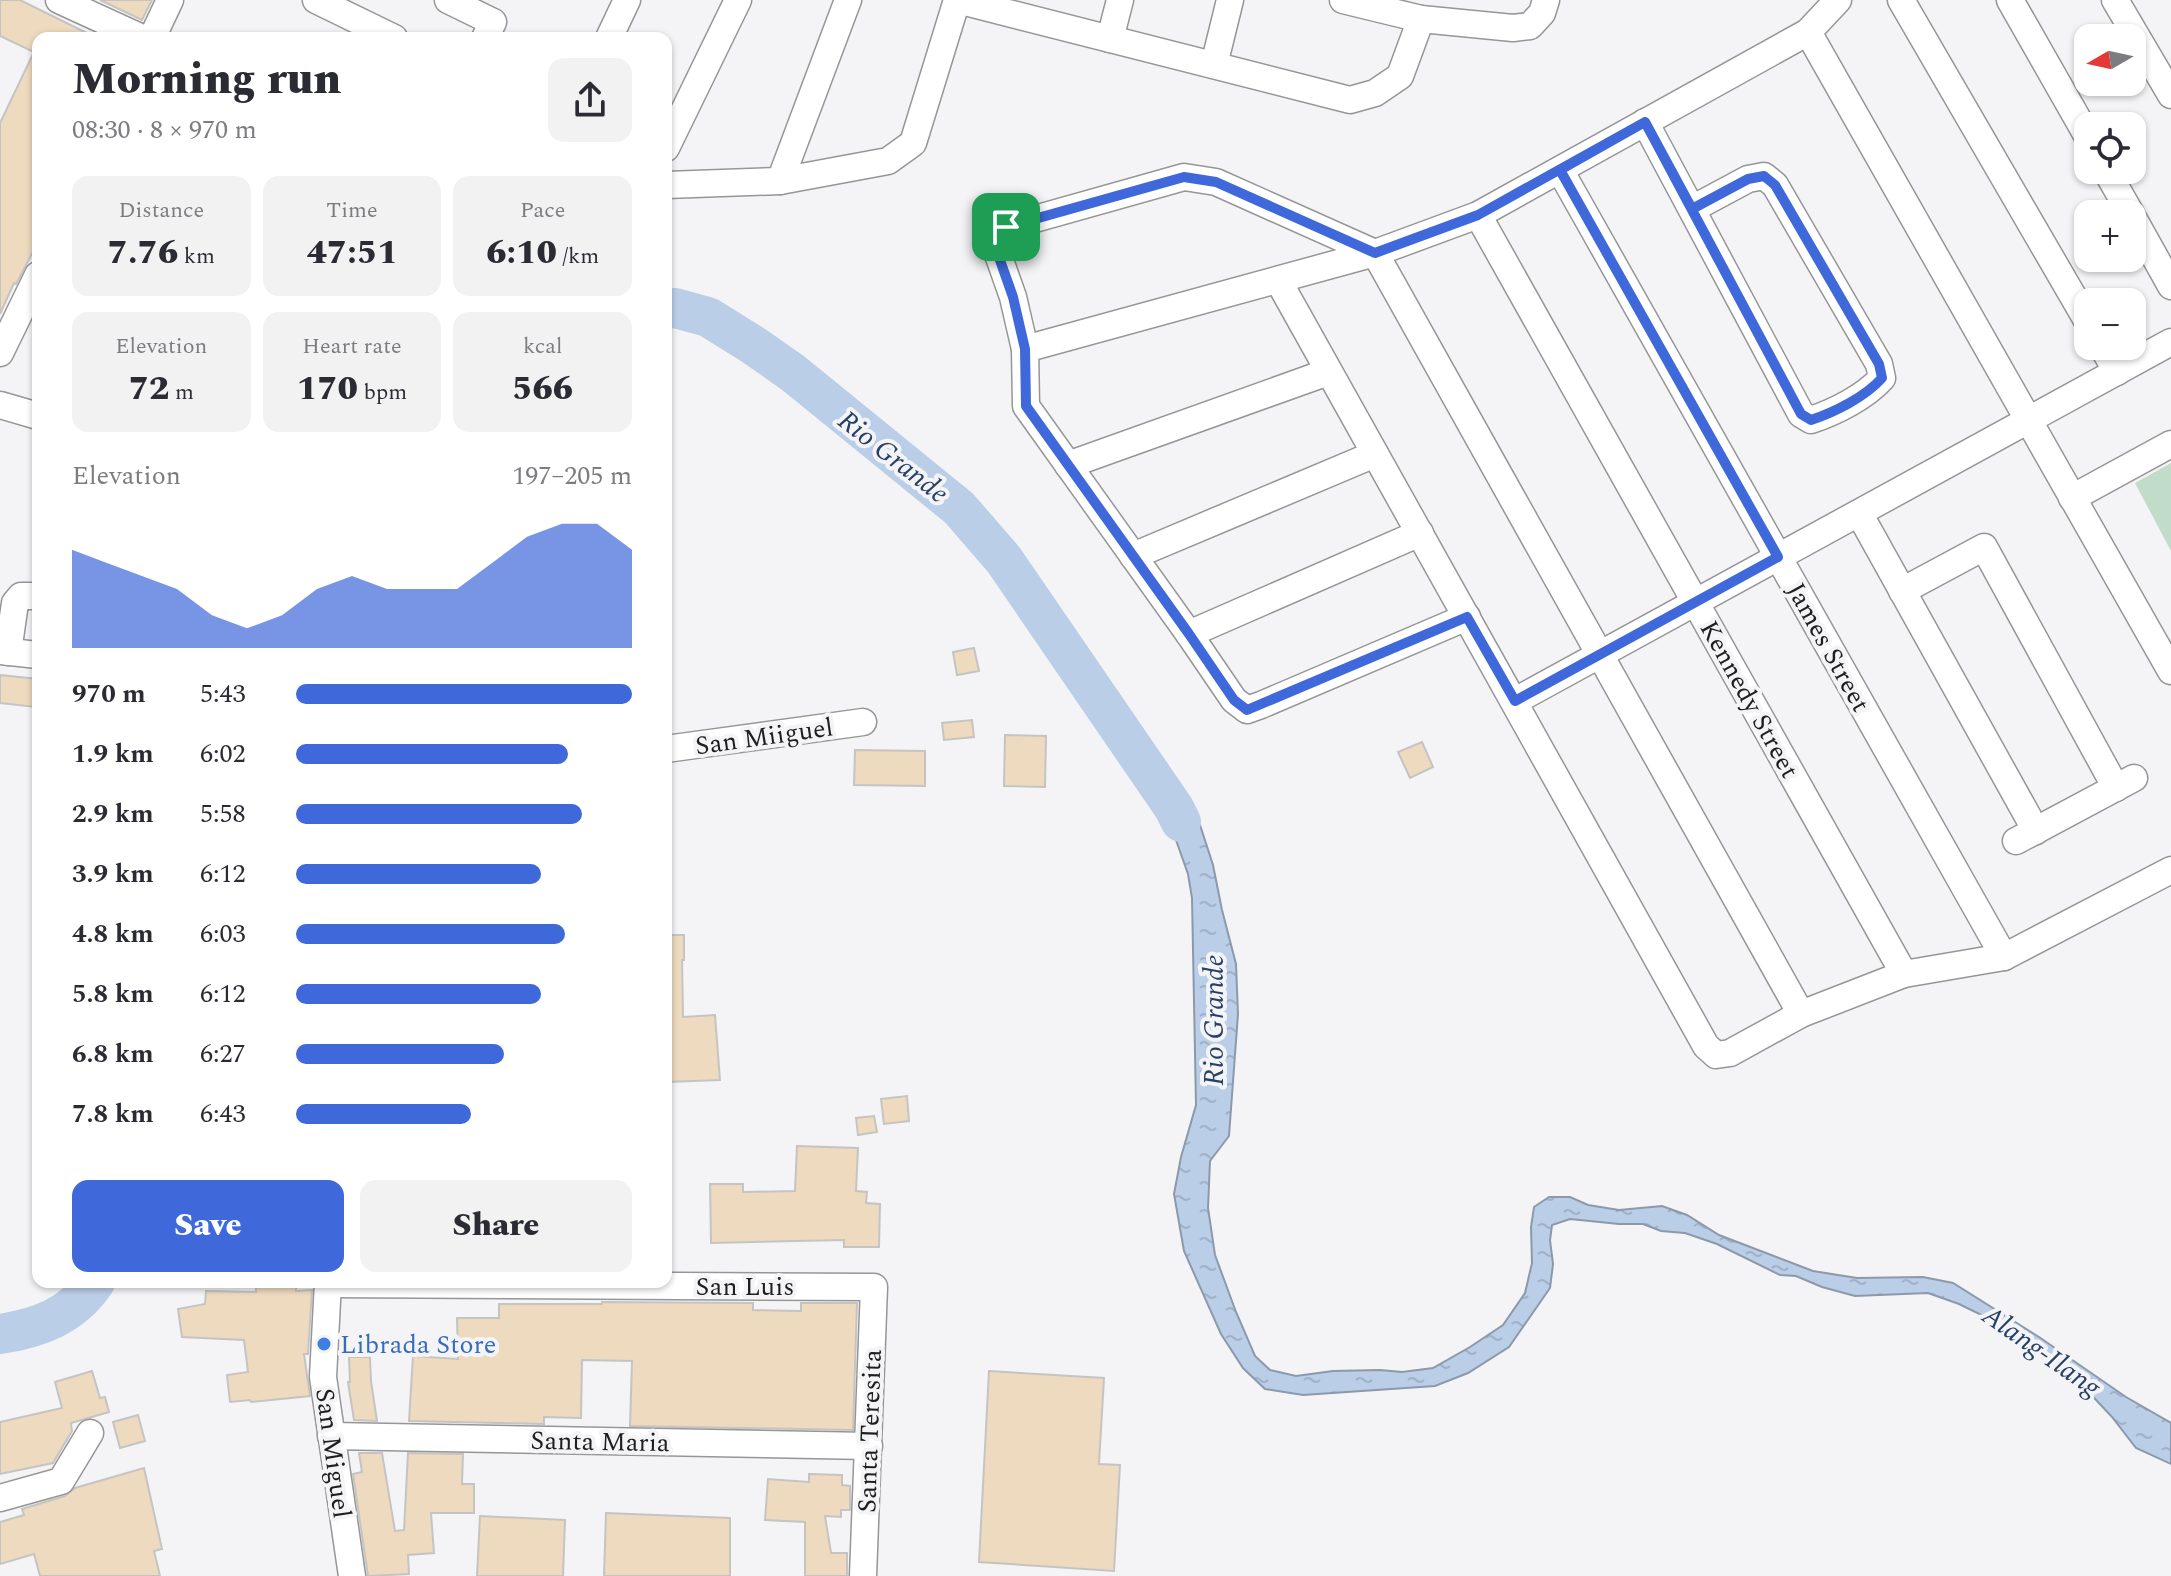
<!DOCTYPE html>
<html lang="en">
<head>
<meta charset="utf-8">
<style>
	:root { --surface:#fff; --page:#f2f2f3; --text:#2b2b33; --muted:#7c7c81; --accent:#3f69db }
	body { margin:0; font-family:Spectral,serif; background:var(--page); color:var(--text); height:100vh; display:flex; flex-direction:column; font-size:30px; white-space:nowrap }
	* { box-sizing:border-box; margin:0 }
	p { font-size:26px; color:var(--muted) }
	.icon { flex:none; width:44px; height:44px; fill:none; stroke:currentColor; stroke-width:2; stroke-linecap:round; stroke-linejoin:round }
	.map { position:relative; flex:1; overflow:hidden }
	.panel { position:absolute; left:32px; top:32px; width:640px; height:1256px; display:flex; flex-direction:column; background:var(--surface); border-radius:16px; box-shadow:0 2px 6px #0004 }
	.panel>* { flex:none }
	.needle { width:52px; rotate:261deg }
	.tools { position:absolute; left:2074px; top:24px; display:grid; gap:16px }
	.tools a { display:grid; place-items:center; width:72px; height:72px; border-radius:16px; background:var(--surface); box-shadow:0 2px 6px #0004; font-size:40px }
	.pin { position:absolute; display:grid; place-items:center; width:68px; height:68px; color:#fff; margin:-34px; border-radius:16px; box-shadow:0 4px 12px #0006 }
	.round { display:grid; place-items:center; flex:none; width:84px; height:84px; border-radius:16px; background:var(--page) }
	.head { display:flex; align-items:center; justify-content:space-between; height:136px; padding:0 40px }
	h1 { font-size:44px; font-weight:800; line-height:60px }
	.stats { display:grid; grid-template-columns:repeat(3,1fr); gap:12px; height:136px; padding:8px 40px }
	.stats div { display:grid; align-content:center; border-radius:16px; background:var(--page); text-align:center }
	.stats b { font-size:34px; font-weight:800 }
	.stats small { font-size:22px; font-weight:400 }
	.stats p { font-size:22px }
	.chart { height:224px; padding:16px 40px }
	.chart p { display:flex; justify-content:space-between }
	.chart svg { width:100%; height:144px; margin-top:8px; fill:var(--accent); opacity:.7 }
	.action { display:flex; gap:16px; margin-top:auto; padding:16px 40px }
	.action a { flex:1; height:92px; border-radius:16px; background:var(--accent); color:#fff; font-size:32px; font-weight:800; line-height:92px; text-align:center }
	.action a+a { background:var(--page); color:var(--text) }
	ul { padding:0 40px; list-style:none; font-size:26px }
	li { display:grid; grid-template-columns:128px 96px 1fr; align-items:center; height:60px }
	li i { height:20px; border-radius:10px; background:var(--accent) }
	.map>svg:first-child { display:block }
	.park { fill:#c1dcc8 }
	.water { fill:url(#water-ripples); stroke:#8c99ab; stroke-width:2 }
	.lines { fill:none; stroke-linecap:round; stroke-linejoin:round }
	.river { stroke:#bbcee8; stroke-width:40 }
	.building { fill:#eddabf; stroke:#c5c4c3; stroke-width:2 }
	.minor-casing { stroke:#969697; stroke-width:29 }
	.minor { stroke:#fff; stroke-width:26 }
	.route-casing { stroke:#fff; stroke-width:16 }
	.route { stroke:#3f69db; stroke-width:10 }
	.shop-dot { fill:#3f7fe0; stroke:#f4f4f6; stroke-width:3 }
	.labels { text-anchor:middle; stroke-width:8; stroke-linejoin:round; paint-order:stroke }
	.street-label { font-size:26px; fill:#1e1e1e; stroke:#f4f4f6 }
	.shop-label { font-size:26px; fill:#366cbe; stroke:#f4f4f6; text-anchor:start }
	.water-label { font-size:28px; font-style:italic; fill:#264167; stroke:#f4f4f6 }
</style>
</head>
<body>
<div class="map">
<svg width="2171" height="1576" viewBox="0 0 2171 1576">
	<defs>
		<pattern id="water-ripples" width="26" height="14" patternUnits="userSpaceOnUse" patternTransform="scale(2)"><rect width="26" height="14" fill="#bbcee8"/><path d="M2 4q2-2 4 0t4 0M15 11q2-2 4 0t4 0" fill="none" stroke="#a0b0c7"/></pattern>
	</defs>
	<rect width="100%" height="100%" fill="#f4f4f6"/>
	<polygon class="park" points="2171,463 2171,551 2135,483"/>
	<polygon class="water" points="1165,768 1178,792 1200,825 1213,865 1222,910 1236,964 1238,1014 1229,1136 1210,1161 1208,1208 1215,1255 1236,1312 1255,1356 1270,1370 1296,1376 1333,1371 1380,1370 1402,1372 1433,1368 1470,1347 1503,1325 1525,1293 1532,1263 1531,1227 1534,1207 1549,1197 1570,1197 1588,1205 1619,1210 1662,1206 1687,1215 1719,1235 1813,1271 1857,1278 1923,1277 1953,1283 2039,1337 2126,1397 2171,1423 2171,1464 2136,1448 2112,1417 2084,1387 1998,1323 1959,1304 1928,1293 1855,1296 1822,1287 1796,1276 1780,1275 1717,1244 1685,1233 1661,1231 1643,1224 1619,1224 1570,1219 1552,1225 1550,1240 1553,1264 1550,1288 1509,1347 1468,1373 1435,1386 1303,1395 1265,1389 1243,1368 1221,1334 1184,1251 1174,1194 1181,1157 1196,1105 1192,898 1188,874 1171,826 1138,781"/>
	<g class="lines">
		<g class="river">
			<polyline points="666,309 675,308 708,317 753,345 793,373 959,508 1004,560 1174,808 1181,822"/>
			<path d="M0,1334C39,1328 72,1316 95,1282"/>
		</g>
	</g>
	<g class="building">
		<polygon points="0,0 20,0 97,38 38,38 38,242 16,284 14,283 0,314 0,123 34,52 0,36"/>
		<polygon points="100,0 152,0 142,20"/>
		<polygon points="974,648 979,671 957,675 953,652"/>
		<polygon points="0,675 38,679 35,707 0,703"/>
		<polygon points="972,720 974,737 944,740 942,723"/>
		<polygon points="1005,735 1046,736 1045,787 1004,786"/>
		<polygon points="1422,742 1433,767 1410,778 1398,752"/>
		<polygon points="855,750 925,751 925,786 854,785"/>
		<polygon points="666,935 684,935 684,960 682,960 683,1017 715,1015 720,1080 666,1082"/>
		<polygon points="907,1096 909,1121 884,1124 881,1099"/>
		<polygon points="874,1116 877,1132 858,1135 856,1118"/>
		<polygon points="797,1146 858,1148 856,1191 867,1192 866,1203 880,1204 879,1247 844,1247 844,1240 711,1243 710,1184 743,1184 743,1192 795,1191"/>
		<polygon points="256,1282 296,1282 296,1291 312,1290 308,1354 304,1354 310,1396 251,1402 250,1400 230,1402 227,1375 248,1372 244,1340 182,1337 178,1309 205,1304 206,1291 256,1292"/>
		<polygon points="602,1302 753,1303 753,1310 801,1311 801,1303 857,1303 853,1430 630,1426 632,1361 582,1360 581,1418 544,1417 544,1424 409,1421 413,1356 458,1359 457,1318 499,1318 499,1304 602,1304"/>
		<polygon points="349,1357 370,1357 371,1381 377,1421 354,1420 348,1382 350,1382"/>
		<polygon points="92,1371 100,1398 105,1397 109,1412 71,1423 72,1431 53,1463 0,1474 0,1422 62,1408 55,1382"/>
		<polygon points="989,1371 1104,1378 1099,1464 1120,1465 1114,1571 979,1562"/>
		<polygon points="138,1415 145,1441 120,1448 113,1422"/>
		<polygon points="359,1453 382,1453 395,1531 404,1530 408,1453 463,1454 462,1484 474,1484 474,1513 431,1513 434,1553 408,1555 409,1574 368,1576 353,1474 362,1472"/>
		<polygon points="144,1468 162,1549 154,1551 160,1576 40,1576 34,1554 0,1564 0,1522 24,1515 22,1509 65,1496 75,1488"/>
		<polygon points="809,1474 842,1475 842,1485 850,1486 850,1510 841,1510 841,1517 825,1516 831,1553 847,1553 847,1576 805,1576 805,1522 765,1520 768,1479 809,1482"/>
		<polygon points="606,1513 730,1518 730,1576 604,1576"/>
		<polygon points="480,1516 565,1520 563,1576 477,1576"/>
	</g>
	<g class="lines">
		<defs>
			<g id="minor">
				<polyline points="59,0 142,38"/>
				<polyline points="316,0 394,38"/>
				<polyline points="448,0 493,22 485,38"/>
				<polyline points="1343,0 1421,19 1513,28 1530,26 1542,13 1546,0"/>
				<polyline points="1901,0 2088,322"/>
				<polyline points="2010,0 2088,137"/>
				<polyline points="2115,0 2171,95"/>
				<polyline points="1808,32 2171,671"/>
				<polyline points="152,38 170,0"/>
				<polyline points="609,38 627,0"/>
				<polyline points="1110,39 1120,0"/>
				<polyline points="1214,65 1230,0"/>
				<path d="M1645,122L1801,414L1811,420C1835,412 1865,397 1882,378L1879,364L1775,185L1764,176L1748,179L1692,209"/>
				<polyline points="666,148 738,0"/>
				<polyline points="1560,170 2004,957"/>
				<polyline points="2106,170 2131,214"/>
				<polyline points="780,181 848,0"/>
				<polyline points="666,185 780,181 888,161 913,143 957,0 1350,100 1375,93 1400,76 1421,19"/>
				<polyline points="1478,215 1904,974"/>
				<polyline points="2132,216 2171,286"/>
				<polyline points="1278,280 1706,1046 1716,1055 1730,1053 1801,1014 1904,974 2004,957 2171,870"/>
				<polyline points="2102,346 2117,372"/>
				<polyline points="1025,349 1375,253 1478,215 1808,32 1838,0"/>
				<polyline points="0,353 38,275"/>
				<polyline points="0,405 38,416"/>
				<polyline points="1068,465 1328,372"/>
				<polyline points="2072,498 2171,444"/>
				<polyline points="1859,513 2036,831"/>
				<polyline points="1133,556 1375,454"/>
				<polyline points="1902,591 1984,547 2116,788"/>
				<polyline points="1467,617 1261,705 1247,710 1234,700 1189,634 1026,406 1025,349 1013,297 995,246 997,237 1006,227 1184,177 1216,182 1375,253 1801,1014"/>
				<polyline points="1189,634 1420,533"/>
				<polyline points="0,651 38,655"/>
				<polyline points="8,652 15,603 21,596 38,596"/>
				<polyline points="1515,701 2171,342"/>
				<polyline points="666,749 863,722"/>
				<polyline points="2016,841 2134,778"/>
				<polyline points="328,1282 323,1377 352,1576"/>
				<polyline points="328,1284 874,1287 863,1576"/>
				<polyline points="331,1436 869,1446"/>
				<polyline points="0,1498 61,1481 90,1433"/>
			</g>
		</defs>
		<use href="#minor" class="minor-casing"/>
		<use href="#minor" class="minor"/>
	</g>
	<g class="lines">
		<defs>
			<path id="route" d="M1006,227L997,237L995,246L1013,297L1025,349L1026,406L1189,634L1234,700L1247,710L1467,617L1515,701L1778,557L1560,170L1645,122L1801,414L1811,420C1835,412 1865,397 1882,378L1879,364L1775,185L1764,176L1748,179L1692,209L1645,122L1478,215L1375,253L1216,182L1184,177L1006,227"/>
		</defs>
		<use href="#route" class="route-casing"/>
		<use href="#route" class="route"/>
	</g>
	<circle class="shop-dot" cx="324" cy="1344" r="8"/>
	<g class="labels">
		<g class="street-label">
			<text transform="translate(1829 647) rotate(61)" y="9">James Street</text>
			<text transform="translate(1750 699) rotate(61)" y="9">Kennedy Street</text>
			<text transform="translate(764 736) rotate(-8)" y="9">San Miiguel</text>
			<text x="745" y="1295">San Luis</text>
			<text transform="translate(869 1431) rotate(-88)" y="9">Santa Teresita</text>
			<text transform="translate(600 1441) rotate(1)" y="9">Santa Maria</text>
			<text transform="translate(334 1453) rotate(82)" y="9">San Miguel</text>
		</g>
		<g class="shop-label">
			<text x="340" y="1353">Librada Store</text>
		</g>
		<g class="water-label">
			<text transform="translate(894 456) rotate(38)" y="10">Rio Grande</text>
			<text transform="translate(1213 1020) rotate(-90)" y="10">Rio Grande</text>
			<text transform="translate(2042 1350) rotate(35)" y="10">Alang-Ilang</text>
		</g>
	</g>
</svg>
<div class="tools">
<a><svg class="needle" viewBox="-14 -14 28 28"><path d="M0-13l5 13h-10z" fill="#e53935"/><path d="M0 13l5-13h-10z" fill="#7c7c81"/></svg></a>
<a><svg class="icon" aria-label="locate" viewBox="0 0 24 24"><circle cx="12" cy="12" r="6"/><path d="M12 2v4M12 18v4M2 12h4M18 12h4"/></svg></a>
<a>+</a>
<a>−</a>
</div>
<div class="pin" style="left:1006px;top:227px;background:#1e9e55"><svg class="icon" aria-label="arrive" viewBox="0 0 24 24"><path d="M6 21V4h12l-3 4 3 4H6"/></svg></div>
<section class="panel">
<div class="head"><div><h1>Morning run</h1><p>08:30 · 8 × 970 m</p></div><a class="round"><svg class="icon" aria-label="share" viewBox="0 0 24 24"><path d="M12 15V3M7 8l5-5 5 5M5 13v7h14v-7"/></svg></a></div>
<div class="stats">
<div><p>Distance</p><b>7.76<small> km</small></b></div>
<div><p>Time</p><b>47:51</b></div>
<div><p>Pace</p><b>6:10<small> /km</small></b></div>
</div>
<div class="stats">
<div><p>Elevation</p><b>72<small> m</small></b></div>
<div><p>Heart rate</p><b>170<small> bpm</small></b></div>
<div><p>kcal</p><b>566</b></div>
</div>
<div class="chart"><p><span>Elevation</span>197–205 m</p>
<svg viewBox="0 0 160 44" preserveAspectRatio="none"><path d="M0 44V14L10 18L20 22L30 26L40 34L50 38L60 34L70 26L80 22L90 26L100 26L110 26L120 18L130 10L140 6L150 6L160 14V44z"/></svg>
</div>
<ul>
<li><b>970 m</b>5:43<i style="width:100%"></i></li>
<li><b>1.9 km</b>6:02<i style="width:81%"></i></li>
<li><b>2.9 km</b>5:58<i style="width:85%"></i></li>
<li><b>3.9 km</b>6:12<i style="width:73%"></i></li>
<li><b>4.8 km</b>6:03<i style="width:80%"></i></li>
<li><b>5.8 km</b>6:12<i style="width:73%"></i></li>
<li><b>6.8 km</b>6:27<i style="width:62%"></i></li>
<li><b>7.8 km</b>6:43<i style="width:52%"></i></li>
</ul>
<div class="action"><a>Save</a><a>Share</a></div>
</section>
</div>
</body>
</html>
